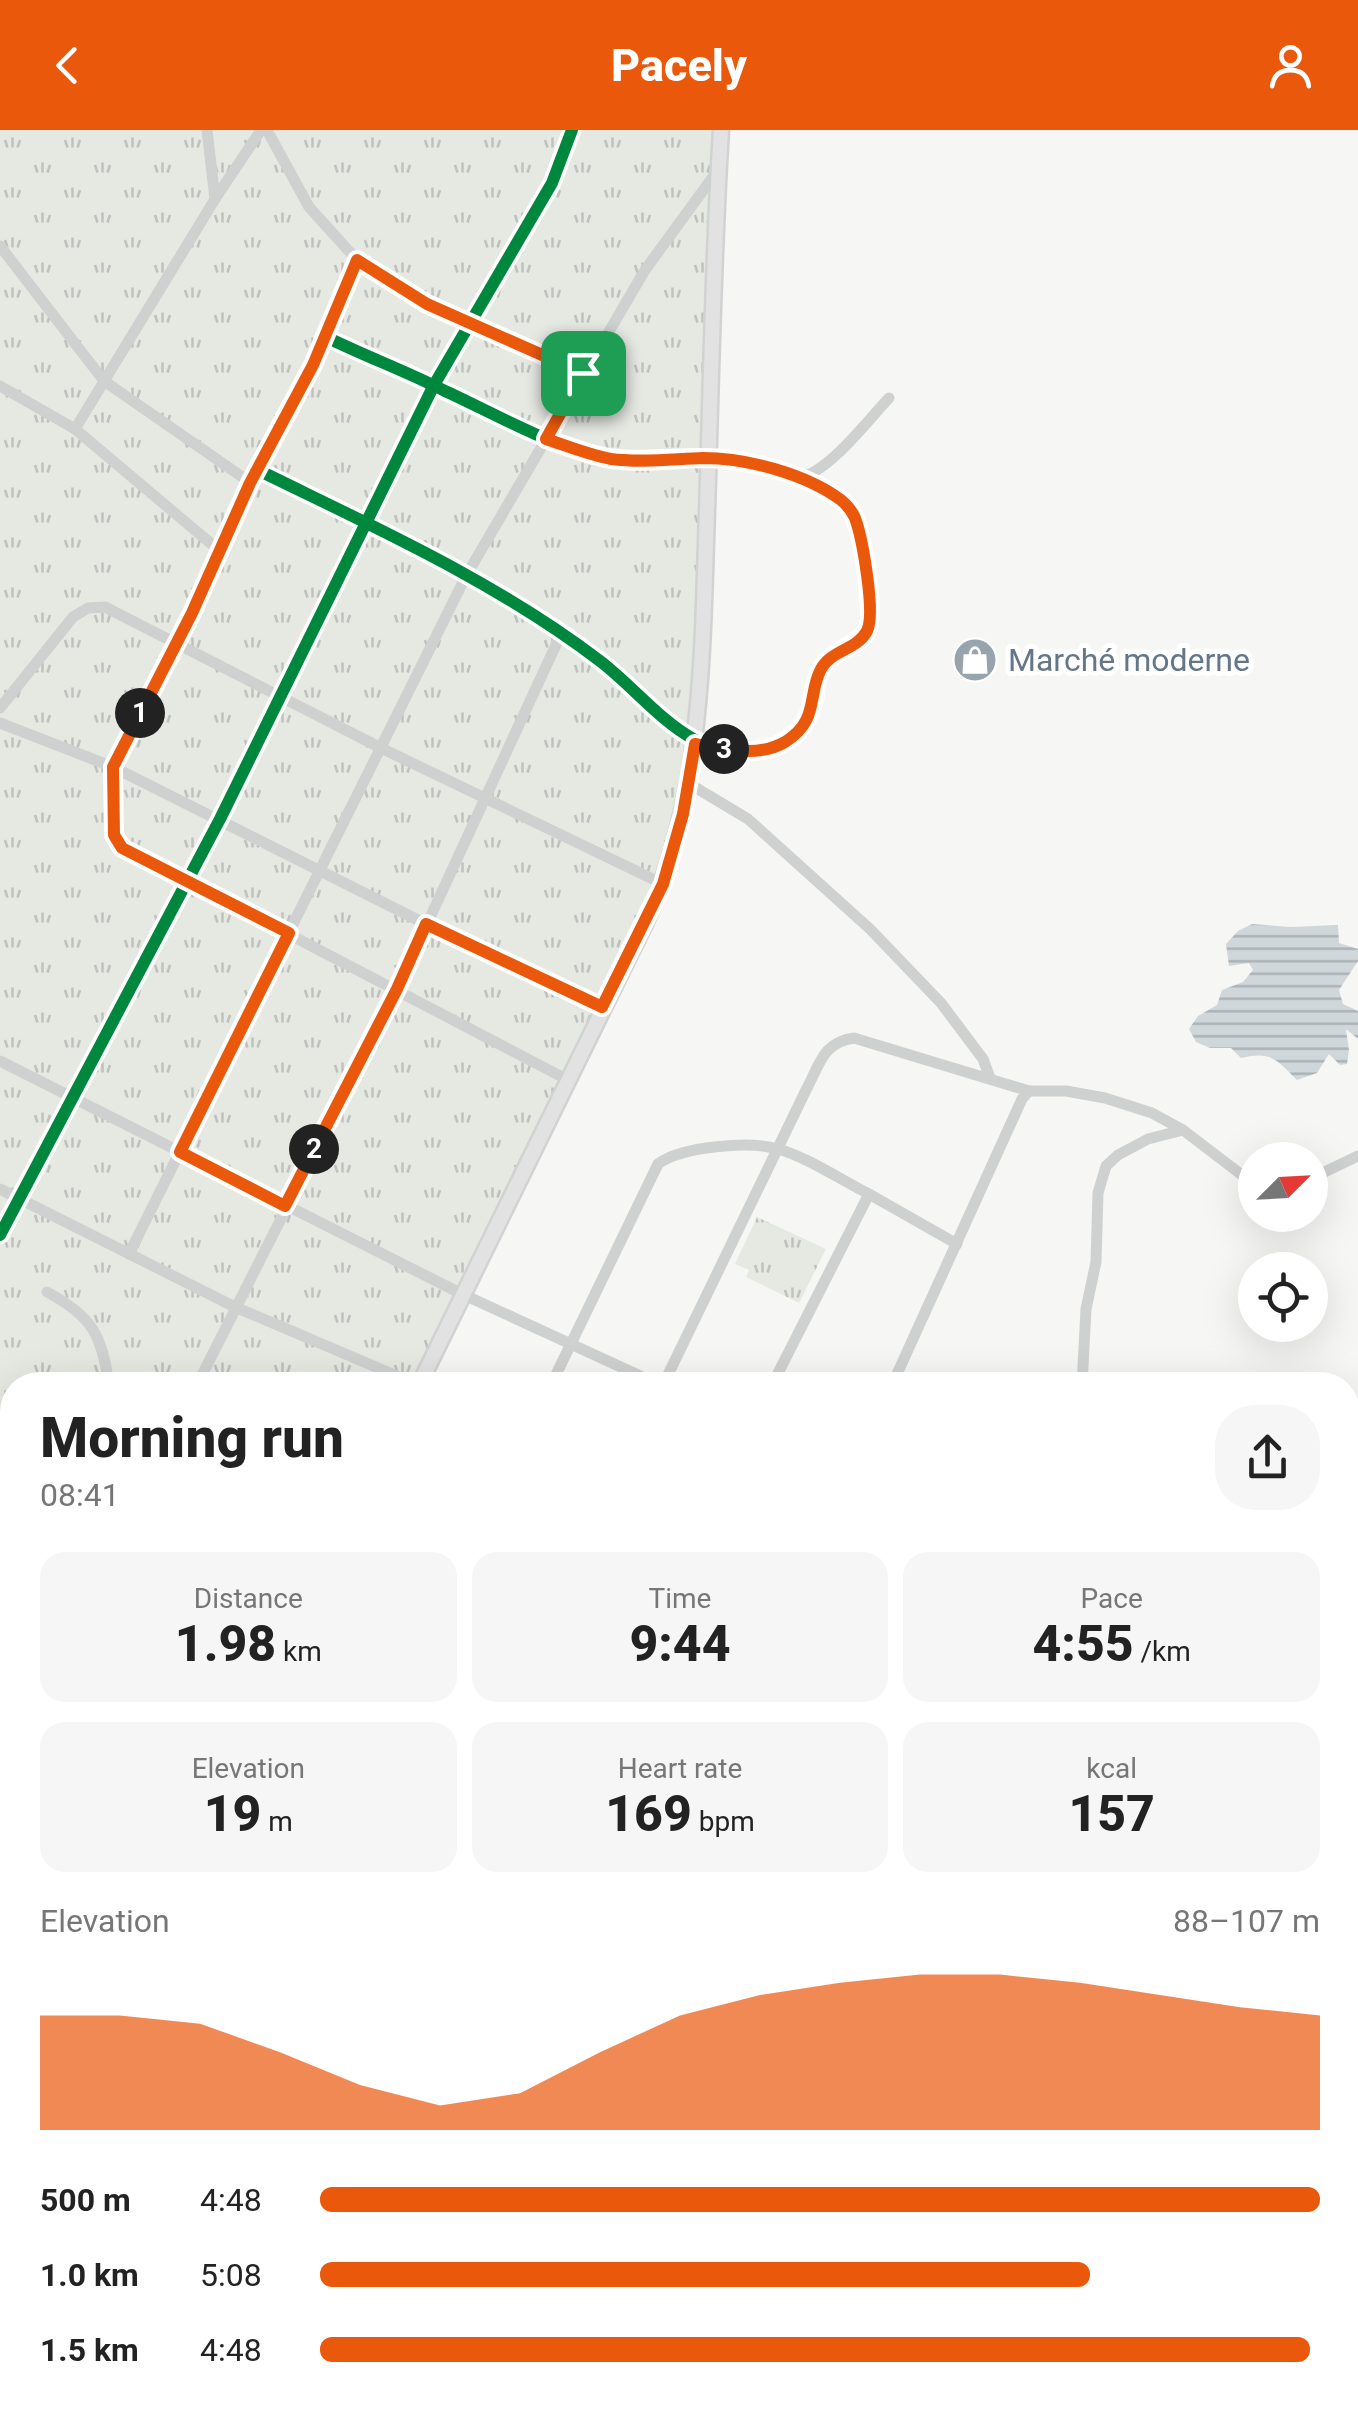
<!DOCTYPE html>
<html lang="en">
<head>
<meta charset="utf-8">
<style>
	:root { --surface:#fff; --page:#f6f6f6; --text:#222; --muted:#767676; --accent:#ea580c }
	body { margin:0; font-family:Roboto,sans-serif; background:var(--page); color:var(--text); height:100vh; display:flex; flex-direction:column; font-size:38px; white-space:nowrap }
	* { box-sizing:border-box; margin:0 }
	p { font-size:32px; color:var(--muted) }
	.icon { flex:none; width:55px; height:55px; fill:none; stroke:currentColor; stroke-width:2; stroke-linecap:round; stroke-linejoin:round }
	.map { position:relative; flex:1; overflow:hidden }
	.details { position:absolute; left:0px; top:1242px; width:1360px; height:1038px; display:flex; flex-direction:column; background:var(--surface); border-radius:40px 40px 0 0; box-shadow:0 10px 40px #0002 }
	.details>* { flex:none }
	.needle { width:65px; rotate:66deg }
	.tools { position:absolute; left:1238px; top:1012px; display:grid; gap:20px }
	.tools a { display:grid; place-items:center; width:90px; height:90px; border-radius:50%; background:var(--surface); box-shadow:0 10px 40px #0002; font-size:50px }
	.pin { position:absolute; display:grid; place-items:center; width:85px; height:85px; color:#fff; margin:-42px; border-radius:20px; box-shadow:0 5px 15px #0006 }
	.km { position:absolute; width:50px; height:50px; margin:-25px; border-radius:50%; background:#222; color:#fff; font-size:28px; line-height:50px; text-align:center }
	.round { display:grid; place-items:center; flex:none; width:105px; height:105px; border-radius:40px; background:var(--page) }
	.headline { display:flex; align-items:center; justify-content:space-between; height:170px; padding:0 40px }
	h1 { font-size:55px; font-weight:800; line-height:75px }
	.metrics { display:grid; grid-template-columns:repeat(3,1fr); gap:15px; height:170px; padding:10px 40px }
	.metrics div { display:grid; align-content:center; border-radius:25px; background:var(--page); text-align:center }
	.metrics b { font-size:50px; font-weight:800 }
	.metrics small { font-size:28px; font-weight:400 }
	.metrics p { font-size:28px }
	.chart { height:280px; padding:20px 40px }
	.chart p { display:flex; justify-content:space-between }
	.chart svg { width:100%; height:180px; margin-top:10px; fill:var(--accent); opacity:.7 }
	ul { padding:0 40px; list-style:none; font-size:32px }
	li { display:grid; grid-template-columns:160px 120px 1fr; align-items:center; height:75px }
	li i { height:25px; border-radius:12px; background:var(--accent) }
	header { display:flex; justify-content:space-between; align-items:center; height:130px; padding:0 40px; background:var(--accent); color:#fff; font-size:45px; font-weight:800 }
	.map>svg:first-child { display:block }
	.grass { fill:url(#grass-tufts) }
	.water { fill:url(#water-rules) }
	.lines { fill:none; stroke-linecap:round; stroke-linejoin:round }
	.major-casing { stroke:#d1d3d3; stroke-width:19 }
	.minor { stroke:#cfd1d1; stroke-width:11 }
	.major { stroke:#e2e2e3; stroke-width:14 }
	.cycleway-casing { stroke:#fff; stroke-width:19 }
	.cycleway { stroke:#00873e; stroke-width:12 }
	.route-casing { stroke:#fff; stroke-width:20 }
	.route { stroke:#ea580c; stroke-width:12 }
	.labels { text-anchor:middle; stroke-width:10; stroke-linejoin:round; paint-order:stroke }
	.poi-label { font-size:32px; fill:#647687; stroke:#fff; text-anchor:start }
</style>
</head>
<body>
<header><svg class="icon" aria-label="back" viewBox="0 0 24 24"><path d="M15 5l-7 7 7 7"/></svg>Pacely<svg class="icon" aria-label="person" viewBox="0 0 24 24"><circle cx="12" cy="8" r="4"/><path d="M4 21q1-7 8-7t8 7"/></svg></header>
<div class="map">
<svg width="1358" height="2279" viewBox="0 0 1358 2279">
	<defs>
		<pattern id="grass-tufts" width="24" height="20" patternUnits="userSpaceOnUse" patternTransform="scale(2.5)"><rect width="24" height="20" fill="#e6e9e2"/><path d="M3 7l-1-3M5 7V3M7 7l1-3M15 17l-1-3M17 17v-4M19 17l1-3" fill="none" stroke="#bec1bd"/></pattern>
		<pattern id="water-rules" width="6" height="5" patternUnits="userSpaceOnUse" patternTransform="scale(2.5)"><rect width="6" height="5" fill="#d0d7db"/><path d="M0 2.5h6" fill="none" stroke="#acb3b7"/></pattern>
	</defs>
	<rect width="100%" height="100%" fill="#f6f6f4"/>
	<g class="grass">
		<polygon points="0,0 721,0 703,512 675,718 419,1255 12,1255 12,2075 0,2101"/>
		<polygon points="757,1087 826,1119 799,1173 746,1147 749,1140 735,1134"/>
	</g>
	<path class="water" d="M1252,794L1291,797L1338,795L1339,813L1358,819V831L1339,860L1343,874L1358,881V909L1346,899L1349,920L1347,934L1340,935L1329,924L1317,943L1297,950C1276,929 1271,921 1241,928L1231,918H1210L1196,912L1189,899L1198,886L1217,875L1222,860L1243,852L1253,840L1249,833L1229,836L1226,814L1238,801Z"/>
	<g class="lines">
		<defs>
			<g id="major">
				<path d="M419,1255L645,794C704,664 702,522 707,382C711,255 713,127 721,0"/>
				<polyline points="0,2101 12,2075"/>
			</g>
		</defs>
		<use href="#major" class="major-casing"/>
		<g class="minor">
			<polyline points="207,0 215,69"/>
			<polyline points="267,0 309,77 357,130 427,174 583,243"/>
			<polyline points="0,116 104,251 251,353"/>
			<polyline points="357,130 313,235 251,353 192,483 113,637 114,705 122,717 568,950"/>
			<polyline points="0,256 75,299 221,422"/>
			<polyline points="75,299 215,69 261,0"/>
			<path d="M258,340C374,397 497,452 600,531C651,570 692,637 765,619C789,613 810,593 815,568C817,559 816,548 821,539C835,513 874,516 870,479C867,452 864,389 843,372C810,344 751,331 708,328C667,326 629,335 588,323C537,309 491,282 443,260C405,241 365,226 326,207"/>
			<path d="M799,348C829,342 868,290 889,268"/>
			<polyline points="0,578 73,487 88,478 105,477 381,618 663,754"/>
			<polyline points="0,593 113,637 426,794 603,877"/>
			<polyline points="688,653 748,689 870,799 941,873 983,929 990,948"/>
			<polyline points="0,931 462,1164 660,1255"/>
			<polyline points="1310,1049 1358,1026"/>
			<polyline points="0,1059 235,1177 418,1255"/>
			<polyline points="0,1105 220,689 434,255 552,53 572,0"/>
			<polyline points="129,1124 466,446 645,140 718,40"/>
			<path d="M47,1162C92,1186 102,1205 109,1255"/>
			<polyline points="197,1255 397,859 561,504"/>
			<path d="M551,1255L658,1034C682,1016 750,1011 778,1019C807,1027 841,1050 869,1064"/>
			<path d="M663,1255L806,960C820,934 823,912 854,908L1029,961H1066L1105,968L1152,983L1183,1000L1255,1055"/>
			<polyline points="772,1255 869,1064 957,1114"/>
			<polyline points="892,1255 1022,969 1029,961"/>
			<polyline points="1082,1255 1086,1179 1096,1132 1098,1063 1106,1036 1118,1025 1148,1009 1183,1000"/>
			<polyline points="0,1377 12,1372"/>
			<polyline points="0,1440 12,1446"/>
			<polyline points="0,1570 12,1577"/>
			<polyline points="0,1655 12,1625"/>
			<polyline points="1348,1670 1358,1692"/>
			<polyline points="0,1751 12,1758"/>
			<polyline points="0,1850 12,1856"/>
			<polyline points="0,1909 12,1882"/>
			<polyline points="0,1995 12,2001"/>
			<polyline points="0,2202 12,2207"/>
			<polyline points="144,2268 167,2279"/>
			<polyline points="560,2268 583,2279"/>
			<polyline points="1031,2268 1050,2279"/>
			<polyline points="1279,2268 1282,2279"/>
			<polyline points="86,2279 91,2268"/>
			<polyline points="225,2279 232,2268"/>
			<polyline points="369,2279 374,2268"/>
			<polyline points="679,2279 688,2268"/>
			<polyline points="819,2279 820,2268"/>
			<polyline points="959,2279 963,2268"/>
		</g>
		<use href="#major" class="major"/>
		<defs>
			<g id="cycleway">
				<path d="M258,340C374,397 497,452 600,531C651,570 692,637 765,619C789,613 810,593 815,568C817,559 816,548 821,539C835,513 874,516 870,479C867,452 864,389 843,372C810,344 751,331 708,328C667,326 629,335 588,323C537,309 491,282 443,260C405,241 365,226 326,207"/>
				<polyline points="0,1105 220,689 434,255 552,53 572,0"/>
			</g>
		</defs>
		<use href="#cycleway" class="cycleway-casing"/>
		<use href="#cycleway" class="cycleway"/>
	</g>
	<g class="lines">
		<defs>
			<path id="route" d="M357,130L427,174L583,243L546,309C567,316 589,325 611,329C642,333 673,329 703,328C747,328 806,344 841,370C847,375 852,381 855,388C862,407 876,483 867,501C857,520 831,520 821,539C807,565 820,590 785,612C758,628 723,619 695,614L683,684L663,754L602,877L426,794L397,859L285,1076L180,1022L289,803L122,718L114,705L113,637L192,483L250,353L313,235Z"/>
		</defs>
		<use href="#route" class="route-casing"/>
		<use href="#route" class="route"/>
	</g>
	<defs>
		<symbol id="shop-disc" viewBox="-11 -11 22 22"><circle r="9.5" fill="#97a3ad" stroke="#fff"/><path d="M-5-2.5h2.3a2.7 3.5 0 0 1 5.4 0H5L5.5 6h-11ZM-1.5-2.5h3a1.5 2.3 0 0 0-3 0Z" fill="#fff"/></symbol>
	</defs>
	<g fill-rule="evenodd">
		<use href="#shop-disc" x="950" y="505" width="50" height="50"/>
	</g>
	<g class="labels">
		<g class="poi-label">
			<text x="1008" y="541">Marché moderne</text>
		</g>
	</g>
</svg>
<div class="tools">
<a><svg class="needle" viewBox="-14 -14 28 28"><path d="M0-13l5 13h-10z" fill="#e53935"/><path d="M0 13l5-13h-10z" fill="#767676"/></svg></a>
<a><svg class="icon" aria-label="locate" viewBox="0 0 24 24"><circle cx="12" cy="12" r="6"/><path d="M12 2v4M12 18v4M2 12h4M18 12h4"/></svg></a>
</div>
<div class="pin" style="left:583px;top:243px;background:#1e9e55"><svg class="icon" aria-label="arrive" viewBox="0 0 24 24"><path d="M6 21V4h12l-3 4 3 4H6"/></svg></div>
<b class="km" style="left:140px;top:583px">1</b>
<b class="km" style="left:314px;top:1019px">2</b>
<b class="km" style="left:724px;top:619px">3</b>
<section class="details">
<div class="headline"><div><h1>Morning run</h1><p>08:41</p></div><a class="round"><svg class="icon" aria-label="share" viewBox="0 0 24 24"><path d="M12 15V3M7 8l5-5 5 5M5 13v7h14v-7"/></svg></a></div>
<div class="metrics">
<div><p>Distance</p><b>1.98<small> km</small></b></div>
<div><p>Time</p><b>9:44</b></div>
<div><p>Pace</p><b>4:55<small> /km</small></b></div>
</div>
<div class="metrics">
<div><p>Elevation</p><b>19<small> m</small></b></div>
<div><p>Heart rate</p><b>169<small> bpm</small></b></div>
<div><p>kcal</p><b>157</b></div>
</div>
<div class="chart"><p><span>Elevation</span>88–107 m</p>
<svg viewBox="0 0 160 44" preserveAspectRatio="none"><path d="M0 44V16L10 16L20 18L30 25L40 33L50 38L60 35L70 25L80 16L90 11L100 8L110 6L120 6L130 8L140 11L150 14L160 16V44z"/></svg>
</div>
<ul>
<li><b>500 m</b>4:48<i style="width:100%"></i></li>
<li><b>1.0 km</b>5:08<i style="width:77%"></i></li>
<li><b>1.5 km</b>4:48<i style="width:99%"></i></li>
</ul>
</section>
</div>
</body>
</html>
